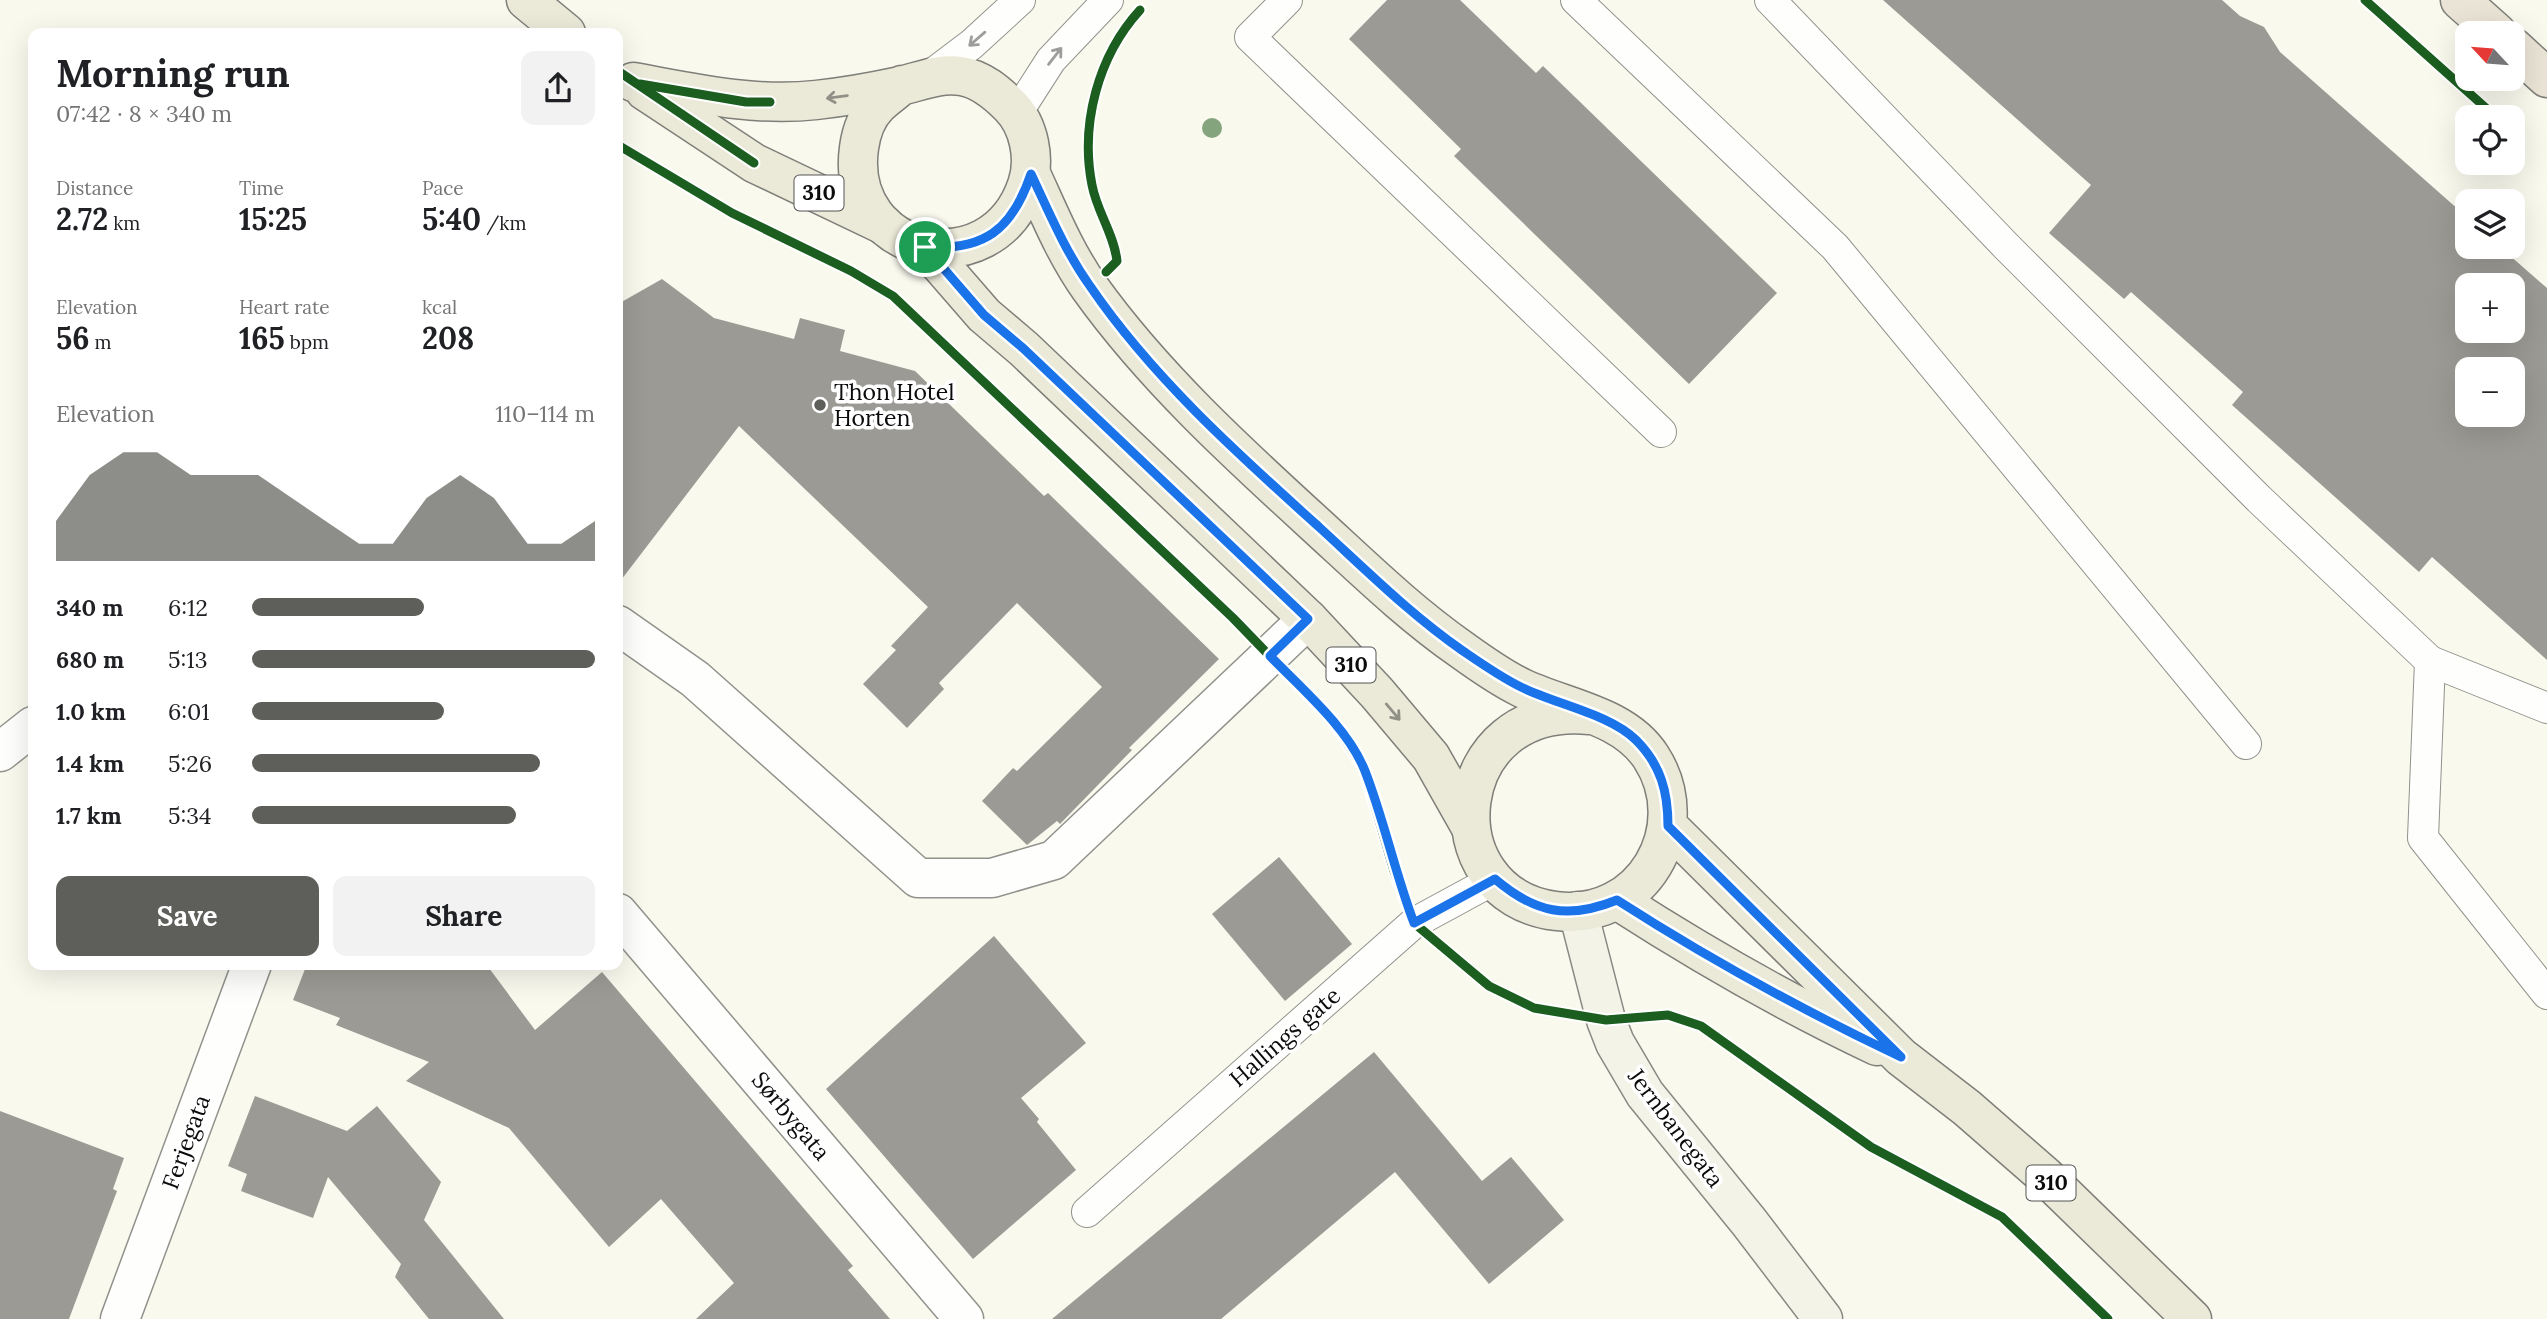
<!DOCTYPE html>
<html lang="en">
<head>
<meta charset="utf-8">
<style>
	:root { --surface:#fff; --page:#f2f2f2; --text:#202124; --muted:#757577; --accent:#5e5e5a }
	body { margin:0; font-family:Lora,serif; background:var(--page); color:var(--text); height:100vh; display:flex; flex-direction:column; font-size:26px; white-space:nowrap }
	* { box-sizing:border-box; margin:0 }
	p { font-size:23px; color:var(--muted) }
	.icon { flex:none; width:38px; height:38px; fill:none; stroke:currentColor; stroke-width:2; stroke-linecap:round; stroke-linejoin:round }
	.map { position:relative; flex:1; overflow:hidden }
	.panel { position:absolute; left:28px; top:28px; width:595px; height:942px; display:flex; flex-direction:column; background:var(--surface); border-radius:14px; box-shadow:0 7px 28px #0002 }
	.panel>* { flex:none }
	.needle { width:46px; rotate:296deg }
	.buttons { position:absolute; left:2455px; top:21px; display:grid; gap:14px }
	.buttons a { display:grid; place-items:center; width:70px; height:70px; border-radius:14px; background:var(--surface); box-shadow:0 7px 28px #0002; font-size:35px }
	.pin { position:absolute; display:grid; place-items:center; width:60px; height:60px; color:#fff; margin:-30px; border:4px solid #fff; border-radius:50%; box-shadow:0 2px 7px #0007 }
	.round { display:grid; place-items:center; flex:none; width:74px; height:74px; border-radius:14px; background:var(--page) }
	.summary { display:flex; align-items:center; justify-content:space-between; height:119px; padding:0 28px }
	h1 { font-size:38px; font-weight:800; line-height:52px }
	.metrics { display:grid; grid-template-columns:repeat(3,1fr); gap:10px; height:119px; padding:7px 28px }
	.metrics div { display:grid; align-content:center }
	.metrics b { font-size:30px; font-weight:800 }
	.metrics small { font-size:19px; font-weight:400 }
	.metrics p { font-size:19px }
	.chart { height:196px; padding:14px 28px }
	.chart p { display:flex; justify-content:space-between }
	.chart svg { width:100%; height:126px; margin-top:7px; fill:var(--accent); opacity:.7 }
	.action { display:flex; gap:14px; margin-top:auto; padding:14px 28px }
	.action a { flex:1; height:80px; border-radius:14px; background:var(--accent); color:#fff; font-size:28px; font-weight:800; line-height:80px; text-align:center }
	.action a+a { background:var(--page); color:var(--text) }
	ul { padding:0 28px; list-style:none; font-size:23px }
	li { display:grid; grid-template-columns:112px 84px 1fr; align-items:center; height:52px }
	li i { height:18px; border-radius:9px; background:var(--accent) }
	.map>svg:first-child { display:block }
	.building { fill:#9c9a94; fill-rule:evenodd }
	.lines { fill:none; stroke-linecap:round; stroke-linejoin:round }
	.service-casing { stroke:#92928d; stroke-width:32 }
	.minor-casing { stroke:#92928d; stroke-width:41 }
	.secondary-casing { stroke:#898984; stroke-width:41 }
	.primary-casing { stroke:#7f7f7a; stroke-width:41 }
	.trunk-casing { stroke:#7f7f7a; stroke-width:41 }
	.service { stroke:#fefefc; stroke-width:30 }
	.minor { stroke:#fefefc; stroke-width:38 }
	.secondary { stroke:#f3f4e7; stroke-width:38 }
	.primary { stroke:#ebe9d8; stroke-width:38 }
	.trunk { stroke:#eae4d6; stroke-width:38 }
	.cycleway-casing { stroke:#fff; stroke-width:13 }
	.cycleway { stroke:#1b5e20; stroke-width:9 }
	.tree { fill:#83a47c }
	.oneway { stroke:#9d9d9c }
	.oneway2 { stroke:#919086 }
	.route-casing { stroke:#fff; stroke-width:14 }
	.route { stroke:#1a73e8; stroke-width:9 }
	.poi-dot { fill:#5e5e5a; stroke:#fff; stroke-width:2.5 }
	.labels { text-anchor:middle; stroke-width:7; stroke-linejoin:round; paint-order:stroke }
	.shield { fill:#fff; stroke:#545454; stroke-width:2 }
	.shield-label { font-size:21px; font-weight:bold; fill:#0b0b0b }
	.poi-label { font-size:23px; fill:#0b0b0b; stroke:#fff; text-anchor:start }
	.street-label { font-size:23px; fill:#0b0b0b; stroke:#fff }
</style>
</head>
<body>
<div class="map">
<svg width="2547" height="1319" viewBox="0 0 2547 1319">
	<rect width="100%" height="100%" fill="#f9f9ee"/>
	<g class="building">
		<polygon points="1387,0 1460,0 1536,73 1543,66 1777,293 1689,384 1454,156 1461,149 1349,39"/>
		<path d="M1883,0H2222L2240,16L2264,27L2280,52L2468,218V247H2500L2547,288V660L2432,557L2419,572L2232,405L2243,392L2131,292L2124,299L2049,233L2091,185ZM2468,285H2513V331H2468ZM2468,369H2513V415H2468Z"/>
		<polygon points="662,279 714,318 794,339 800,318 845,330 840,351 915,371 1044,496 1048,493 1219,659 1129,748 1132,750 1060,824 1057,821 1027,845 982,801 1013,768 1017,771 1102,687 1017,603 939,683 944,689 907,728 863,684 896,650 891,646 928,607 739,426 618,584 618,304"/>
		<polygon points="1279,857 1352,944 1285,1001 1212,914"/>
		<polygon points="994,936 1086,1043 1021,1098 1039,1119 1037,1122 1076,1170 973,1259 826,1089"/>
		<polygon points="307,964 486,964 535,1030 602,972 853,1266 848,1270 890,1319 696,1319 734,1283 661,1199 609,1247 509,1128 406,1081 429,1062 336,1025 340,1018 293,1000"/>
		<polygon points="1374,1052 1482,1181 1511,1157 1564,1220 1489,1284 1395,1172 1221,1319 1052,1319"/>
		<polygon points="255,1096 347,1131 377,1106 441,1182 424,1220 504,1319 429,1319 395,1277 401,1264 328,1177 313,1218 241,1191 247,1174 228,1166"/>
		<polygon points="0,1111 124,1158 113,1189 117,1191 69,1319 0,1319"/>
	</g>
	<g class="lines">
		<defs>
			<g id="service">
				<polyline points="1287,0 1250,37 1661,432"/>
				<polyline points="1576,0 1835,247 2246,744"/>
				<polyline points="1770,0 2006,246 2259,499 2430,661 2423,838 2547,994"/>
				<polyline points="931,75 972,44 1020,0"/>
				<polyline points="1017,113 1051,60 1108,0"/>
				<polyline points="2430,661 2547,708"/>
				<polyline points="1087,1212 1414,923 1495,879"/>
			</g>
			<g id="minor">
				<polyline points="618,625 695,679 918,878 992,878 1054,860 1308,619"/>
				<polyline points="0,752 33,726"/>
				<polyline points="618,913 964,1319"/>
				<polyline points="120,1319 252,964"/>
			</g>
			<polyline id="secondary" points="1578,911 1606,1020 1615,1043 1645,1094 1749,1222 1823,1319"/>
			<g id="primary">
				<polyline points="526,0 566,33"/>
				<path d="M633,82C694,93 754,107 816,100C844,97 872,92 900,86C922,81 938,73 961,76C981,79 997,93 1010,106C1029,125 1036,159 1027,185C992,289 844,256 859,148C861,133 867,116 878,105C885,98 894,92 902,85"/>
				<polyline points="645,91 754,163 884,225"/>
				<path d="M1031,174C1049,213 1065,253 1090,288C1153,376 1236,452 1316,525C1363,568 1409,613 1462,650C1480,663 1501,678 1522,688C1564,708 1624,715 1651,757C1697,828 1642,922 1556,911C1429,895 1446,700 1590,715"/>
				<polyline points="925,247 984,315 1024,349 1308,619 1377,693 1431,757 1470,826"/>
				<polyline points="1668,826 1901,1057 1967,1108 2045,1176 2192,1319"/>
				<path d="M1617,900C1701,954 1786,1003 1877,1046"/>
			</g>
			<g id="trunk">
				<polyline points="2460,0 2497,33"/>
				<polyline points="2513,47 2547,78"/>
			</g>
		</defs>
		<use href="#service" class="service-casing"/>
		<use href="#minor" class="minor-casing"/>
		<use href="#secondary" class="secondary-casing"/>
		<use href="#primary" class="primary-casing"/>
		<use href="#trunk" class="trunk-casing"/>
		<use href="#service" class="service"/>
		<use href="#minor" class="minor"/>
		<use href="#secondary" class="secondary"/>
		<use href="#primary" class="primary"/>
		<use href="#trunk" class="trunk"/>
		<defs>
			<g id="cycleway">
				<polyline points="2365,0 2496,117"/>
				<polyline points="618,71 754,163"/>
				<polyline points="640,84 746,102 770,102"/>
				<polyline points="618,145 732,213 851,271 893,296 1233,618 1332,720 1364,769 1394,871 1414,923 1489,986 1534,1008 1606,1020 1668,1015 1701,1026 1871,1147 2002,1217 2108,1319"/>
				<path d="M1106,272L1117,261C1114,234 1097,212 1092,185C1080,124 1098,56 1140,10"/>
			</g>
		</defs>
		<use href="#cycleway" class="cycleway-casing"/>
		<use href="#cycleway" class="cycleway"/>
	</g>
	<circle class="tree" cx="1212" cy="128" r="10"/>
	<defs><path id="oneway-shaft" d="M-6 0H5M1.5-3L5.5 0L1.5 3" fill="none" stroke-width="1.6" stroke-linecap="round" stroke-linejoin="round" transform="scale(1.75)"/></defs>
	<g class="oneway">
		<use href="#oneway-shaft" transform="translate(977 39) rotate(139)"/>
		<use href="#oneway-shaft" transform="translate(1055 56) rotate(-52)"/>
	</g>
	<g class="oneway2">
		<use href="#oneway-shaft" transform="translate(837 97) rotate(172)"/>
		<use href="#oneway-shaft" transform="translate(1393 712) rotate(50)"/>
	</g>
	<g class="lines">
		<defs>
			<path id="route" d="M1031,174C1049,212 1065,251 1090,286C1152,377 1238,454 1319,527C1366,570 1411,615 1463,651C1482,664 1502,678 1521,687C1555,704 1610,714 1636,740C1661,765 1668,792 1668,826L1901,1057C1800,1009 1712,961 1617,900C1568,920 1535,913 1495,879L1414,923C1395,873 1384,820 1365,771C1348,728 1302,689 1270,656L1308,619L1024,349L984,315L925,247C984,251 1012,230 1031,174Z"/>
		</defs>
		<use href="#route" class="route-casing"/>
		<use href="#route" class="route"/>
	</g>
	<circle class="poi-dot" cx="820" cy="405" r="7"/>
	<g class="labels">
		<g class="shield">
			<rect x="794.5" y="175.5" width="49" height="35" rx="5"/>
			<rect x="1326.5" y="647.5" width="49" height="35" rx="5"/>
			<rect x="2026.5" y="1165.5" width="49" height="35" rx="5"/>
		</g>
		<g class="shield-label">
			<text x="819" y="200">310</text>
			<text x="1351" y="672">310</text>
			<text x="2051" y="1190">310</text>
		</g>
		<g class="poi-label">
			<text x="834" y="400">Thon Hotel<tspan x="834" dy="26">Horten</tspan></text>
		</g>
		<g class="street-label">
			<text transform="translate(1285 1037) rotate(-41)" y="8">Hallings gate</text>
			<text transform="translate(791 1116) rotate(50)" y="8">Sørbygata</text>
			<text transform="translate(1676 1128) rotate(53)" y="8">Jernbanegata</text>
			<text transform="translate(186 1142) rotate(-70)" y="8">Ferjegata</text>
		</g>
	</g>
</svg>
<div class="buttons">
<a><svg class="needle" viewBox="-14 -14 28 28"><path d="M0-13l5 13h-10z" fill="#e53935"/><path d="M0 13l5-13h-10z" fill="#757577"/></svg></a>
<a><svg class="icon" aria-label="locate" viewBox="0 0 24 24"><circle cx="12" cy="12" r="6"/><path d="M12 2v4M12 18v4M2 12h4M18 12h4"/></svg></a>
<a><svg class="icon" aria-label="layers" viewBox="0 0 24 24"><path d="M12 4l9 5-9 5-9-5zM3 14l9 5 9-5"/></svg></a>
<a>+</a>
<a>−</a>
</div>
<div class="pin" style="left:925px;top:247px;background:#1e9e55"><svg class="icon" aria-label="arrive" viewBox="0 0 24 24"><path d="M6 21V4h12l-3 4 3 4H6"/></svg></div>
<section class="panel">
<div class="summary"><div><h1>Morning run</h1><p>07:42 · 8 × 340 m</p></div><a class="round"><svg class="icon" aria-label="share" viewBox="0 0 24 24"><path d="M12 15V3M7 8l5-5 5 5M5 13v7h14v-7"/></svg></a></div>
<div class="metrics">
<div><p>Distance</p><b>2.72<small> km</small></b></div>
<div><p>Time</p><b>15:25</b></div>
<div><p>Pace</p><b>5:40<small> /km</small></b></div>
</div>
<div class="metrics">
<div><p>Elevation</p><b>56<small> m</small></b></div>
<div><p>Heart rate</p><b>165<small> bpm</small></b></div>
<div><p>kcal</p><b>208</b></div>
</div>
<div class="chart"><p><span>Elevation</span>110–114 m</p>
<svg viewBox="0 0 160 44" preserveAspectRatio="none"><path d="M0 44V30L10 14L20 6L30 6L40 14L50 14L60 14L70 22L80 30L90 38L100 38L110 22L120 14L130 22L140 38L150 38L160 30V44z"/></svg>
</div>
<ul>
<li><b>340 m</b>6:12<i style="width:50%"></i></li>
<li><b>680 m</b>5:13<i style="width:100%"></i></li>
<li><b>1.0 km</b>6:01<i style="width:56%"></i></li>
<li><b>1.4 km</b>5:26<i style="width:84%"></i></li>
<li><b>1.7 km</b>5:34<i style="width:77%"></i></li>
</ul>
<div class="action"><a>Save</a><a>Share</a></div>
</section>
</div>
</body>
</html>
